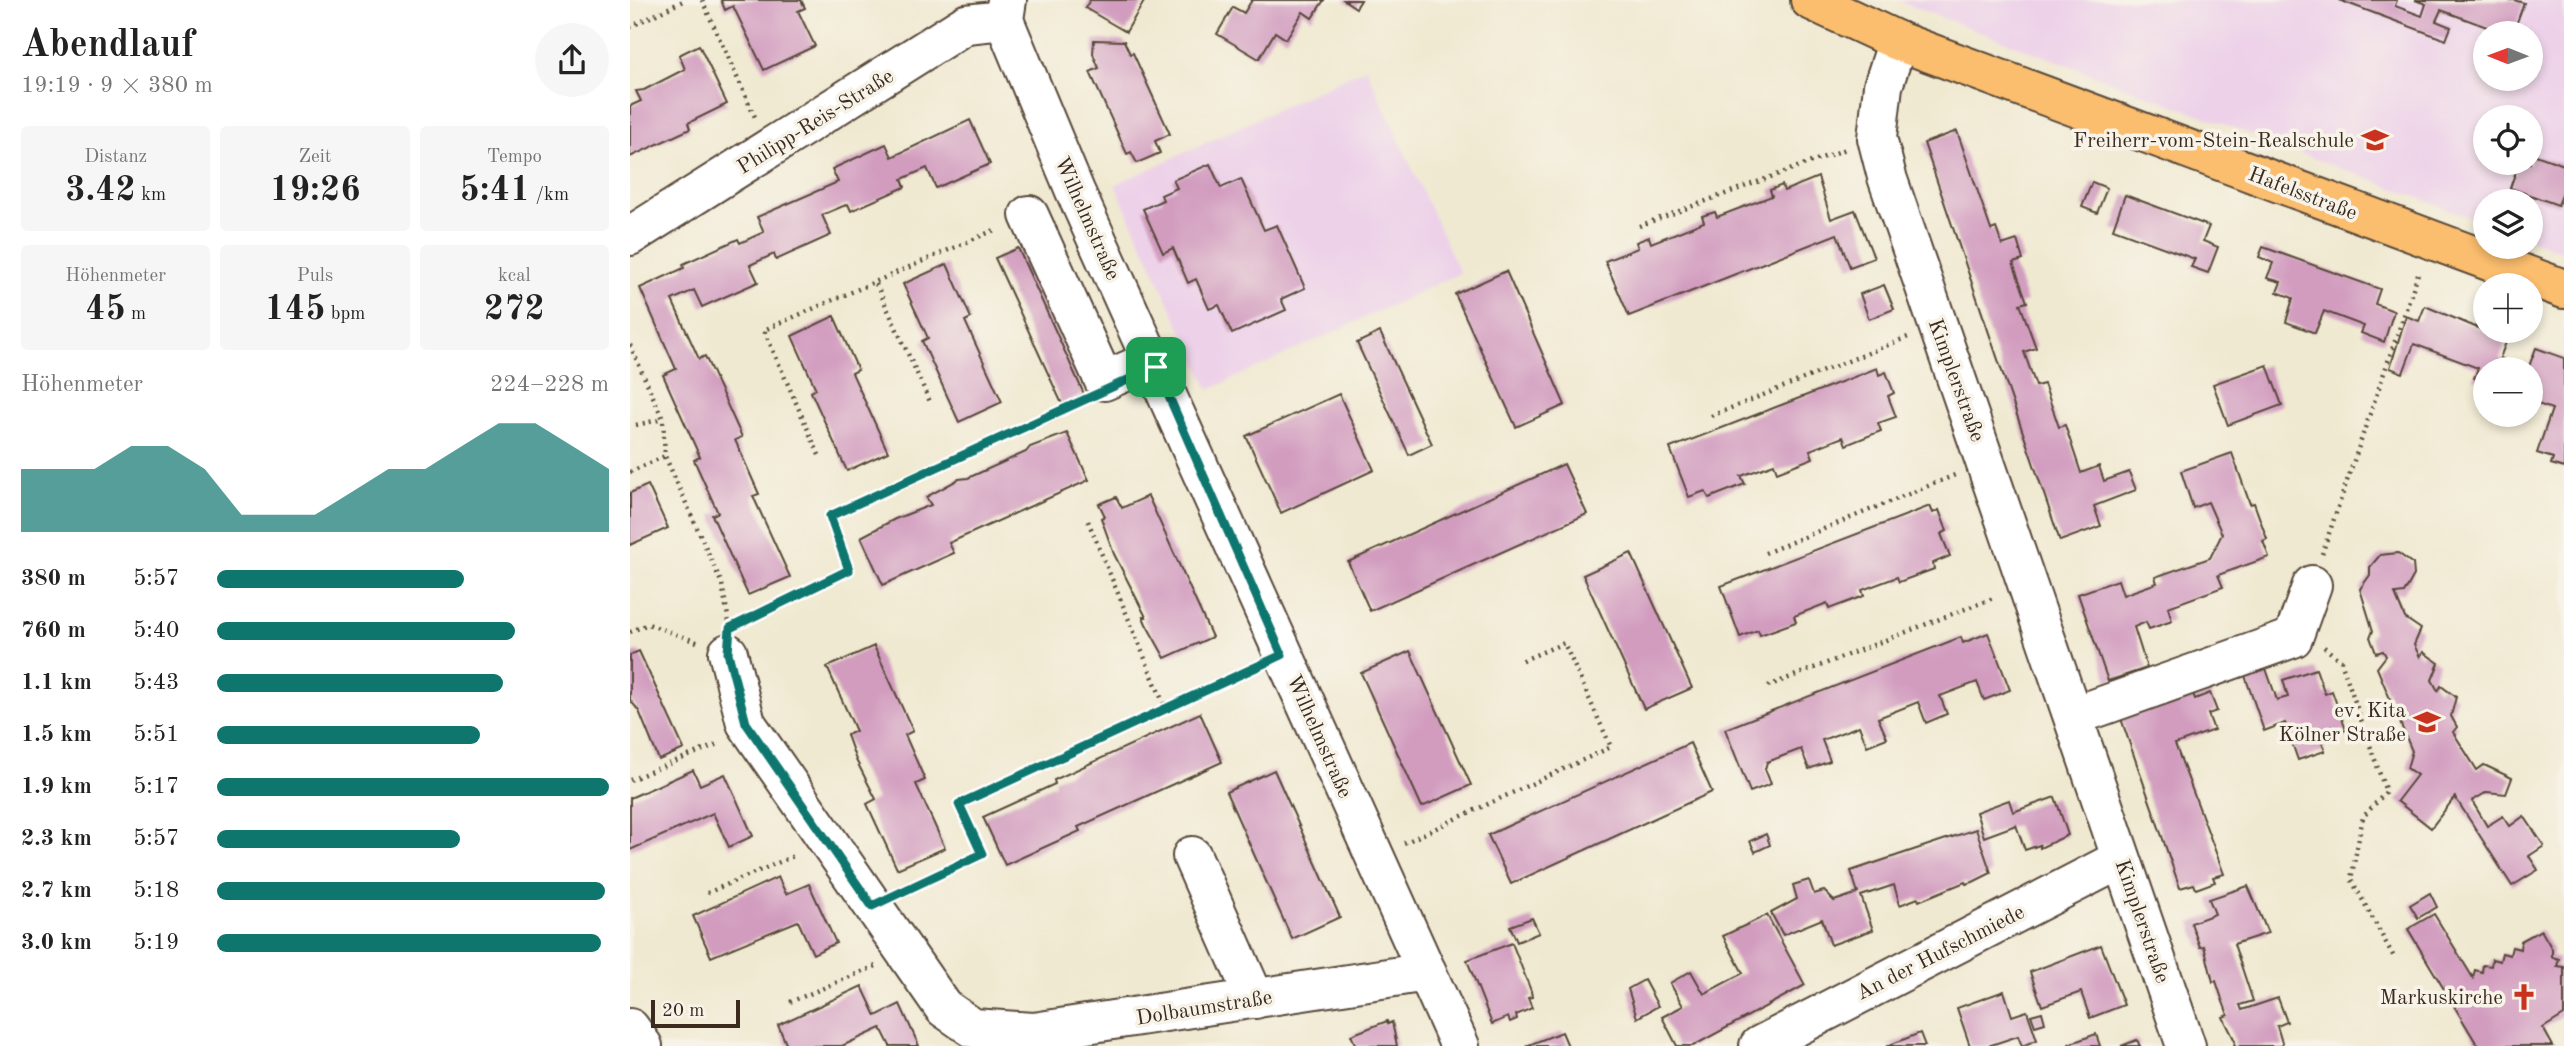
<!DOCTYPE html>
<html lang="de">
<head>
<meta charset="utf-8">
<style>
	:root { --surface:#fff; --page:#f6f6f6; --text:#222; --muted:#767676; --accent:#0f766e }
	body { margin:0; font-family:"Old Standard TT",serif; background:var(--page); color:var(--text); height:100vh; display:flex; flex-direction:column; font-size:26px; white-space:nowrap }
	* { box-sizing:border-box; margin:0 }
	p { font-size:23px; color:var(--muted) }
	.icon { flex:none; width:38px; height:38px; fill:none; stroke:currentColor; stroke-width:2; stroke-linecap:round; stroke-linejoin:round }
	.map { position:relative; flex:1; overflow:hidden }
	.details { display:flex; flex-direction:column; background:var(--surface); width:630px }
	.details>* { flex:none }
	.needle { width:46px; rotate:271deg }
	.buttons { position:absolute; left:1843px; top:21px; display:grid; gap:14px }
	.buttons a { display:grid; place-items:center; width:70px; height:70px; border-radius:50%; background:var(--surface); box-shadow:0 4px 10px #0003; font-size:35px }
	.scale { position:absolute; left:21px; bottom:18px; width:89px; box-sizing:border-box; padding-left:7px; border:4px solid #3b2a1e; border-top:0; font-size:19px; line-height:24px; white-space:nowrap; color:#3b2a1e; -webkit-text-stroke:5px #f7f3e8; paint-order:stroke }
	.pin { position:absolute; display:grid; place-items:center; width:60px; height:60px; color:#fff; margin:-30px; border-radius:14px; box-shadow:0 4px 10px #0006 }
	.round { display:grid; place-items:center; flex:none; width:74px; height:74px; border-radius:37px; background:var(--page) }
	.head { display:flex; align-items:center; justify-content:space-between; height:119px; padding:0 21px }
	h1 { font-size:38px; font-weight:600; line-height:52px }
	.stats { display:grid; grid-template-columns:repeat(3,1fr); gap:10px; height:119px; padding:7px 21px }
	.stats div { display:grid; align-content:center; border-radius:7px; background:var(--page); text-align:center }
	.stats b { font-size:35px; font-weight:600 }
	.stats small { font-size:19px; font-weight:400 }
	.stats p { font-size:19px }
	.chart { height:196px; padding:14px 21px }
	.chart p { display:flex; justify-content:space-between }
	.chart svg { width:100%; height:126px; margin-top:7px; fill:var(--accent); opacity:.7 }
	ul { padding:0 21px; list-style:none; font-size:23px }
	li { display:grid; grid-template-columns:112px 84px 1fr; align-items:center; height:52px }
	li i { height:18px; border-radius:9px; background:var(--accent) }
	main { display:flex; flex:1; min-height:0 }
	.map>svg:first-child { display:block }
	.built { fill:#edd1e9; fill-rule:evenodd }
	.building { fill:#d29cbf }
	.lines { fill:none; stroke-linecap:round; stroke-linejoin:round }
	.minor-casing { stroke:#564739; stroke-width:42 }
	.major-casing { stroke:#564739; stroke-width:42 }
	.path { stroke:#564739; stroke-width:4.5; stroke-dasharray:2 5; stroke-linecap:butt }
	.minor { stroke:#fff; stroke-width:38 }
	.major { stroke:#fbbd6e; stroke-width:38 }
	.route-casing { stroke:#fff; stroke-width:14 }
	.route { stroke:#0f766e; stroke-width:9 }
	.labels { text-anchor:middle; stroke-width:7; stroke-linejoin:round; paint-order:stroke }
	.street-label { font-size:21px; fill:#3b2a1e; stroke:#f7f3e8 }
	.poi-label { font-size:21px; fill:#3b2a1e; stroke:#f7f3e8; text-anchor:end }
</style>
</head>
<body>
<main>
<section class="details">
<div class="head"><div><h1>Abendlauf</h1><p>19:19 · 9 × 380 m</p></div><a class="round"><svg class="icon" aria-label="share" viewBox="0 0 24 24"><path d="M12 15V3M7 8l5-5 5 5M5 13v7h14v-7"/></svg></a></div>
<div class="stats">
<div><p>Distanz</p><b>3.42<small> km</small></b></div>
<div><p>Zeit</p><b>19:26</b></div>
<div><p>Tempo</p><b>5:41<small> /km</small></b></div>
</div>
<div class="stats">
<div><p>Höhenmeter</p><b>45<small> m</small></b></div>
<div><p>Puls</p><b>145<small> bpm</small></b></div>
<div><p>kcal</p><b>272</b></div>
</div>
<div class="chart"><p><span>Höhenmeter</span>224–228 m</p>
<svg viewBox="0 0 160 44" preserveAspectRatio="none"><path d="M0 44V22L10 22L20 22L30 14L40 14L50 22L60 38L70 38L80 38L90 30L100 22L110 22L120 14L130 6L140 6L150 14L160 22V44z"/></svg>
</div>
<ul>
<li><b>380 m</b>5:57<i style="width:63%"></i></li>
<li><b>760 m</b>5:40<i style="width:76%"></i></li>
<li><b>1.1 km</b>5:43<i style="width:73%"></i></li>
<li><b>1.5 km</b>5:51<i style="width:67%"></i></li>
<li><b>1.9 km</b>5:17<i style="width:100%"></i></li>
<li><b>2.3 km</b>5:57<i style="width:62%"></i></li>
<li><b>2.7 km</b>5:18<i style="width:99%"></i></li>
<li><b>3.0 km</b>5:19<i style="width:98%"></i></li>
</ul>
</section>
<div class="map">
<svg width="1934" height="1046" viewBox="0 0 1934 1046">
	<rect width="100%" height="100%" fill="#f7f3e8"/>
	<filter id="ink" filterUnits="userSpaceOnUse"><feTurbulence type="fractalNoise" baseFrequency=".0143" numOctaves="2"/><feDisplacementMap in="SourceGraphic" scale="14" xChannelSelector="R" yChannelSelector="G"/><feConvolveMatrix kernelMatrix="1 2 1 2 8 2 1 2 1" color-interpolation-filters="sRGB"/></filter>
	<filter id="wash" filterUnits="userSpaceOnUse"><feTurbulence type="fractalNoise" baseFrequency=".00686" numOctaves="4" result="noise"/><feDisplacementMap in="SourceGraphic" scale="28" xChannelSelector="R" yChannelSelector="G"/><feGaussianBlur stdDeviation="1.57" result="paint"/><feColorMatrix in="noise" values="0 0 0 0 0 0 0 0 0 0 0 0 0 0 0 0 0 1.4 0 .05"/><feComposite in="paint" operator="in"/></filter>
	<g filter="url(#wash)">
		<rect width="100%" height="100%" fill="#f0e9d1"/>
		<g class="built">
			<path d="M1266,0H1934V252L1901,240L1900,201H1855V223ZM1855,33H1900V79H1855ZM1855,117H1900V163H1855Z"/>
			<polygon points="736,68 830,273 579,390 485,185"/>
		</g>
		<g id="blocks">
			<g class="building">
				<polygon points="91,0 171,0 175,8 168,11 185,46 134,70 103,6 95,10"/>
				<polygon points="460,0 515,0 496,32 455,8"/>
				<polygon points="622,0 694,0 682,18 673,12 656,39 645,32 629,59 587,34 603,7 614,13"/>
				<polygon points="714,0 731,0 726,8"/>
				<polygon points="1709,0 1767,0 1765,6 1792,16 1796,4 1785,0 1884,0 1894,3 1883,33 1873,33 1811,10 1806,21 1821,27 1816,40"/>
				<polygon points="464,40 494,41 500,54 503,53 540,134 525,141 530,153 507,163 501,152 497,154 460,72 469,68 463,54"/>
				<polygon points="69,45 97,104 58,123 60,129 0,157 0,106 11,101 6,91 14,90 55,69 49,55"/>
				<polygon points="340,120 360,164 306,188 297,168 272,179 275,187 221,211 218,204 192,215 201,235 146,260 144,254 120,265 128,282 72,307 64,290 42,300 69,359 75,356 112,437 105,440 129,494 123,496 160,577 118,595 82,515 88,513 64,460 70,457 33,375 46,369 10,288 54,268 53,264 108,239 110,243 134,232 127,217 208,182 202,169 256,144 262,157"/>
				<polygon points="1327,131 1361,230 1366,228 1372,245 1387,240 1393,260 1383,263 1397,302 1390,304 1406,348 1394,352 1406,386 1414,384 1429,427 1435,425 1451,473 1469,466 1474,481 1499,472 1506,490 1464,506 1471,526 1430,541 1294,143"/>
				<polygon points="1900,153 1934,165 1934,190 1928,205 1880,188 1889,163 1900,163"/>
				<polygon points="580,164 591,188 611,179 634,230 647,225 675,288 651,299 656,310 602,334 589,305 579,309 566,279 558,283 543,248 533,253 513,209 533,200 531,195 547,188 543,180"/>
				<polygon points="1188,177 1201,219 1225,210 1244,258 1220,267 1207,234 999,316 975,261 1008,248 1006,242 1019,237 1021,243 1074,222 1072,216 1085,212 1087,217 1142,196 1140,190 1152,185 1154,191"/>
				<polygon points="1462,182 1477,188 1467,213 1452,207"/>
				<polygon points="1495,195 1579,226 1573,241 1588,247 1578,273 1561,267 1565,259 1483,229"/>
				<polygon points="1633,247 1750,289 1745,304 1764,311 1754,342 1731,333 1734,326 1694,311 1685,333 1656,322 1663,298 1647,292 1651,282 1637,278 1643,263 1629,257"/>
				<polygon points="388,248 454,394 432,404 365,258"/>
				<polygon points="317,264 341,318 335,321 372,402 329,422 292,341 298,338 273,284"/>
				<polygon points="876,271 935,405 886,427 825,294"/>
				<polygon points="1254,285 1264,309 1239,319 1230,294"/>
				<polygon points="1795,306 1855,331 1878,337 1870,358 1885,364 1883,369 1855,369 1855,382 1844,378 1848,368 1784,344 1773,373 1760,368 1776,316 1789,321"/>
				<polygon points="204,316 228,370 222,373 258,452 217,471 181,392 186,389 162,336"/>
				<polygon points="750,332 802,444 779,455 727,343"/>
				<polygon points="1906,348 1934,358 1934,468 1921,464 1923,458 1907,453 1922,409 1900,401 1900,369 1898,369"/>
				<polygon points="1637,365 1652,405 1598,425 1583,384"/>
				<polygon points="1247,368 1249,375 1256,372 1264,393 1258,396 1266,417 1248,423 1251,431 1216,445 1213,437 1180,450 1183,458 1147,472 1144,464 1111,476 1115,484 1079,498 1075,491 1059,497 1040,448"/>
				<polygon points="709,394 744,470 651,513 616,436"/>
				<polygon points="437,433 459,480 319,543 324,553 253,585 231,537 265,519 301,505 296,497 329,479 338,478 396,452 400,447"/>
				<polygon points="1602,453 1620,504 1624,503 1637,539 1633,541 1639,557 1588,575 1593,587 1538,607 1542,621 1519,629 1516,622 1504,627 1517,668 1478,681 1448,594 1488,580 1493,595 1527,583 1525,577 1580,558 1592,534 1578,502 1563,508 1551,471"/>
				<polygon points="934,464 957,514 740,611 718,562"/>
				<polygon points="18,485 38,528 0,545 0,493"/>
				<polygon points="518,496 582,637 535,658 516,624 513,617 516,617 484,554 471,518 475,516 469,504 486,497 492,508"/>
				<polygon points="1300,506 1303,513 1309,510 1317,531 1311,534 1320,556 1303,563 1304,569 1269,582 1267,577 1232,590 1234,596 1199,609 1197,603 1164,616 1166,622 1130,635 1128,630 1110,637 1091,586"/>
				<polygon points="1001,553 1062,688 1014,709 953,575"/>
				<polygon points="1768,553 1783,564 1784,575 1774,593 1765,594 1775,618 1791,629 1784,645 1790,657 1793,652 1809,663 1802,680 1808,691 1811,686 1826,697 1821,716 1827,727 1823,732 1847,770 1854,765 1882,778 1876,794 1857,792 1842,801 1857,826 1873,816 1880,826 1894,816 1914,846 1899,856 1908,870 1882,886 1825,797 1801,828 1767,801 1787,775 1777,768 1782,751 1747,668 1756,656 1753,651 1746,653 1740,637 1743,631 1730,589 1740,575 1740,567 1750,555"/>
				<polygon points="1358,633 1380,690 1354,700 1347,682 1310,696 1317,714 1296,723 1288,702 1248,718 1257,738 1237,746 1229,726 1192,740 1200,761 1179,769 1171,749 1137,762 1135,769 1141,784 1120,792 1095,729 1331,637 1333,643"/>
				<polygon points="244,646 283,731 275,735 295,780 286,784 315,848 267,869 237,804 246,799 226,760 217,735 226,731 197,667"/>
				<polygon points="9,651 54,749 29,760 9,711 0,700 0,655"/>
				<polygon points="780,651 841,785 792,807 731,673"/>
				<polygon points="1634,663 1647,700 1658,697 1653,680 1686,669 1695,694 1702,691 1716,730 1690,738 1695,751 1668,760 1655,723 1634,731 1613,670"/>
				<polygon points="1561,688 1565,699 1580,693 1587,711 1578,714 1584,730 1545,744 1594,874 1583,877 1585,882 1566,889 1564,884 1550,888 1487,707"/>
				<polygon points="570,713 592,762 448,827 450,831 375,865 353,817 425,784 424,780"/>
				<polygon points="1060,743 1082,792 881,884 858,835"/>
				<polygon points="63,770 70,785 95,774 123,836 99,847 83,813 0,850 0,798"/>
				<polygon points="644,770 710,917 662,939 596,792"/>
				<polygon points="1425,797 1438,835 1410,848 1410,845 1395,850 1386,825 1354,837 1346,812 1379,800 1383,812"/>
				<polygon points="1346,829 1361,873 1343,882 1336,884 1335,882 1289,901 1288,898 1270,905 1264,885 1231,896 1243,930 1201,945 1192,919 1153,935 1141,913 1167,899 1163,885 1179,880 1184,894 1194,891 1204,901 1228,893 1221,871"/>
				<polygon points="1136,834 1140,845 1125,852 1120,841"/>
				<polygon points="148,877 156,894 179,884 206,943 183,954 168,921 81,957 63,916"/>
				<polygon points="1618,886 1638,933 1604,944 1623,1001 1610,1005 1612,1010 1648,998 1657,1022 1647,1026 1653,1046 1604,1046 1605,1041 1593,1017 1598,1015 1592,999 1586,981 1583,982 1574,946 1570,947 1561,923 1585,914 1579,899"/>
				<polygon points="1800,893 1807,907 1788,918 1780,905"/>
				<polygon points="1804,914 1843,978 1845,970 1852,972 1853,965 1861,966 1862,959 1870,961 1872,953 1880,955 1882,947 1890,949 1891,941 1911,930 1922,949 1922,957 1929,959 1927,966 1934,967 1934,1015 1913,1028 1923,1046 1848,1046 1778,929"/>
				<polygon points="1137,915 1175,985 1063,1046 1047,1046 1032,1017 1053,1006 1040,983 1061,971 1074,994 1113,973 1093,936"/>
				<polygon points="902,918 909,933 887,942 880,926"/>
				<polygon points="882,943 901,991 902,997 898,998 902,1008 886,1015 887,1019 880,1022 878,1017 862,1024 837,960"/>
				<polygon points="1471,945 1494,1005 1460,1018 1451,992 1412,1006 1400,972"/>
				<polygon points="1014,980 1028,1006 1007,1018 998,989"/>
				<polygon points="232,986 246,1016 270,1004 289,1046 260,1046 251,1028 212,1046 157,1046 148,1025"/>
				<polygon points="1374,991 1382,1016 1397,1011 1407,1040 1392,1046 1388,1036 1358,1046 1340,1046 1327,1008"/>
				<polygon points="1412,1012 1415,1023 1405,1026 1401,1015"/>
				<polygon points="757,1021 758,1024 762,1022 767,1046 726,1046 721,1035"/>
				<polygon points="932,1032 938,1046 896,1046"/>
				<polygon points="1290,1033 1295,1046 1257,1046"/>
				<polygon points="1466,1034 1470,1046 1439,1046 1439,1044"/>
				<polygon points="1507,1040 1510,1046 1491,1046"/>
			</g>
		</g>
	</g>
	<g filter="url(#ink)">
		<use href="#blocks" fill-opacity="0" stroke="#564739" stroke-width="2"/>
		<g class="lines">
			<defs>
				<g id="minor">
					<polyline points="377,0 374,20 445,191 830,1046"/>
					<polyline points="1268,41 1253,86 1247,138 1257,177 1556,1046"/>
					<polyline points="399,215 474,381 522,360"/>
					<polyline points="0,236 336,24 374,20"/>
					<polyline points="98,653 116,723 314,1008 343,1028 404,1032 797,972"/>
					<polyline points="1444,716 1663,638 1682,585"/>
					<polyline points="562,856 625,999"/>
					<polyline points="0,1028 13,1046"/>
					<polyline points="1129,1046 1491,859"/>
				</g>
				<polyline id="major" points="1180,0 1268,41 1934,289"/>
			</defs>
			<use href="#minor" class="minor-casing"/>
			<use href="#major" class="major-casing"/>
			<g class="path">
				<polyline points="72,0 125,117"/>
				<polyline points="0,27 55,0"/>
				<polyline points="1009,226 1216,149"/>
				<polyline points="246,284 301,404"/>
				<polyline points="0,345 33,419 35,456 92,584 99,622"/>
				<polyline points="1081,416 1278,337"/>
				<polyline points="6,425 33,419"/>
				<polyline points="189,455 134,330 367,229"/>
				<polyline points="0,472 35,456"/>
				<polyline points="458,521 535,707"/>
				<polyline points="1135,553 1325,475"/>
				<polyline points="1692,554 1789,271"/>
				<polyline points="110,623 219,570 199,516 449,402"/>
				<polyline points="0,632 18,624 67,642"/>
				<polyline points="1694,647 1711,661 1756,792 1733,817 1721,879 1765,959"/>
				<polyline points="1138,686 1366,597"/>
				<polyline points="0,780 90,743"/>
				<polyline points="774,843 981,747 934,643 891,661"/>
				<polyline points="274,891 352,854 329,804 625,667"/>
				<polyline points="77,893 166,855"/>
				<polyline points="160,1002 246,966"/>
			</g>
			<use href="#minor" class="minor"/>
			<use href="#major" class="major"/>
		</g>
	</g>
	<g class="lines" filter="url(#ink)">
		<defs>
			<polygon id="route" points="526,367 652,655 329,804 352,854 242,906 116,723 98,653 100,628 219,570 200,516"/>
		</defs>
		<use href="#route" class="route-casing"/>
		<use href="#route" class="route"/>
	</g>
	<defs>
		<symbol id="school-bare" viewBox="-9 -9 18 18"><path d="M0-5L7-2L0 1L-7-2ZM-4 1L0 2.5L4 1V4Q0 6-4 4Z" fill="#c8321e" stroke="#f7f3e8" stroke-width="2.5" paint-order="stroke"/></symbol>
		<symbol id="church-bare" viewBox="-9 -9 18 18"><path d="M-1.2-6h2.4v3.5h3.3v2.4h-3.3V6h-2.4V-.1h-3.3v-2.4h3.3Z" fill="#c8321e" stroke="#f7f3e8" stroke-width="2.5" paint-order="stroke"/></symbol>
	</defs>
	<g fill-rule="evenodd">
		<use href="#school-bare" x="1726" y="121" width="38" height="38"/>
		<use href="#school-bare" x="1778" y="703" width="38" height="38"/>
		<use href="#church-bare" x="1875" y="978" width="38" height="38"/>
	</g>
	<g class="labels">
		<g class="street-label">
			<text transform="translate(185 121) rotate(-32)" y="7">Philipp-Reis-Straße</text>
			<text transform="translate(1673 193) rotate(21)" y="7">Hafelsstraße</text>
			<text transform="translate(458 218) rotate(66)" y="7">Wilhelmstraße</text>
			<text transform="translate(1327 380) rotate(70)" y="7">Kimplerstraße</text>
			<text transform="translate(690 736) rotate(66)" y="7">Wilhelmstraße</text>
			<text transform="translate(1513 921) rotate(71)" y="7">Kimplerstraße</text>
			<text transform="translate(1310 952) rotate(-27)" y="7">An der Hufschmiede</text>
			<text transform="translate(574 1007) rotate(-9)" y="7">Dolbaumstraße</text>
		</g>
		<g class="poi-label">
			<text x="1724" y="147">Freiherr-vom-Stein-Realschule</text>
			<text x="1776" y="717">ev. Kita<tspan x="1776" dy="24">Kölner Straße</tspan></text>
			<text x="1873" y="1004">Markuskirche</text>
		</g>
	</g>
</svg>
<div class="buttons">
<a><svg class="needle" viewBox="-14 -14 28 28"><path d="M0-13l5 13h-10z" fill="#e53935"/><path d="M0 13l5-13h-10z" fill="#767676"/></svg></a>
<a><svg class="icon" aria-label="locate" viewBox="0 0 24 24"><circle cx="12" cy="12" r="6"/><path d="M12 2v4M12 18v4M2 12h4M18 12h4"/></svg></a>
<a><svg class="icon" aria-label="layers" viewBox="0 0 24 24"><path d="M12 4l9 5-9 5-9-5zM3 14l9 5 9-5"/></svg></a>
<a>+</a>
<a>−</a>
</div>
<div class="scale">20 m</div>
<div class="pin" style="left:526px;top:367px;background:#1e9e55"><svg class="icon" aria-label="arrive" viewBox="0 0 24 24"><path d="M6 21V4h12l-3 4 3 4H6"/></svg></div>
</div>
</main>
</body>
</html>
